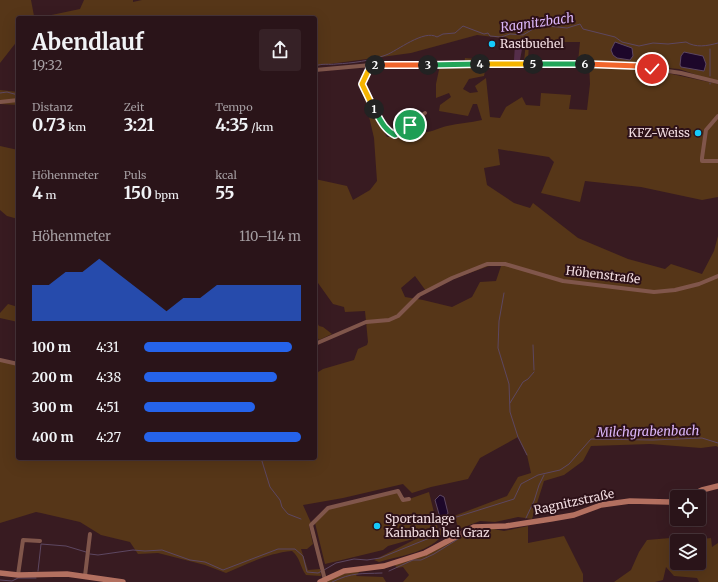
<!DOCTYPE html>
<html lang="de">
<head>
<meta charset="utf-8">
<style>
	:root { --surface:#2a1419; --page:#362126; --text:#f1f3f6; --muted:#a59ea2; --line:#463338; --accent:#2563eb }
	body { margin:0; font-family:Merriweather,serif; background:var(--page); color:var(--text); height:100vh; display:flex; flex-direction:column; font-size:15px; white-space:nowrap }
	* { box-sizing:border-box; margin:0 }
	p { font-size:13px; color:var(--muted) }
	.icon { flex:none; width:22px; height:22px; fill:none; stroke:currentColor; stroke-width:2; stroke-linecap:round; stroke-linejoin:round }
	.map { position:relative; flex:1; overflow:hidden }
	.drawer { position:absolute; left:16px; top:16px; width:301px; height:444px; display:flex; flex-direction:column; background:var(--surface); border-radius:4px; box-shadow:0 4px 16px #0002,0 0 0 1px var(--line) }
	.drawer>* { flex:none }
	.buttons { position:absolute; left:670px; top:490px; display:grid; gap:8px }
	.buttons a { display:grid; place-items:center; width:36px; height:36px; border-radius:4px; background:var(--surface); box-shadow:0 4px 16px #0002,0 0 0 1px var(--line); font-size:20px }
	.pin { position:absolute; display:grid; place-items:center; width:34px; height:34px; color:#fff; margin:-17px; border:2px solid #fff; border-radius:50%; box-shadow:0 1px 4px #0007 }
	.km { position:absolute; width:20px; height:20px; margin:-10px; border-radius:50%; background:#222; color:#fff; font-size:11px; line-height:20px; text-align:center }
	.round { display:grid; place-items:center; flex:none; width:42px; height:42px; border-radius:4px; background:var(--page) }
	.headline { display:flex; align-items:center; justify-content:space-between; height:68px; padding:0 16px }
	h1 { font-size:22px; font-weight:700; line-height:30px }
	.figures { display:grid; grid-template-columns:repeat(3,1fr); gap:6px; height:68px; padding:4px 16px }
	.figures div { display:grid; align-content:center }
	.figures b { font-size:17px; font-weight:700 }
	.figures small { font-size:11px; font-weight:400 }
	.figures p { font-size:11px }
	.chart { height:112px; padding:8px 16px }
	.chart p { display:flex; justify-content:space-between }
	.chart svg { width:100%; height:72px; margin-top:4px; fill:var(--accent); opacity:.7 }
	ul { padding:0 16px; list-style:none; font-size:13px }
	li { display:grid; grid-template-columns:64px 48px 1fr; align-items:center; height:30px }
	li i { height:10px; border-radius:5px; background:var(--accent) }
	.map>svg:first-child { display:block }
	.green { fill:#563618; fill-rule:evenodd }
	.water { fill:#1d072a; stroke:#5d4761 }
	.lines { fill:none; stroke-linecap:round; stroke-linejoin:round }
	.stream { stroke:#5d4761; stroke-width:1 }
	.building { fill:#552e4a }
	.minor { stroke:#80564b; stroke-width:4 }
	.secondary { stroke:#b37060; stroke-width:5.5 }
	.split-1-casing { stroke:#fff; stroke-width:8 }
	.split-2-casing { stroke:#fff; stroke-width:8 }
	.split-3-casing { stroke:#fff; stroke-width:8 }
	.split-4-casing { stroke:#fff; stroke-width:8 }
	.split-5-casing { stroke:#fff; stroke-width:8 }
	.split-6-casing { stroke:#fff; stroke-width:8 }
	.split-7-casing { stroke:#fff; stroke-width:8 }
	.split-8-casing { stroke:#fff; stroke-width:8 }
	.split-1 { stroke:#22a559; stroke-width:5 }
	.split-2 { stroke:#f5b400; stroke-width:5 }
	.split-3 { stroke:#f0652b; stroke-width:5 }
	.split-4 { stroke:#22a559; stroke-width:5 }
	.split-5 { stroke:#f5b400; stroke-width:5 }
	.split-6 { stroke:#22a559; stroke-width:5 }
	.split-7 { stroke:#f0652b; stroke-width:5 }
	.split-8 { stroke:#f5b400; stroke-width:5 }
	.poi-dot { fill:#15cafb; stroke:#2d1118; stroke-width:1.5 }
	.labels { text-anchor:middle; stroke-width:4; stroke-linejoin:round; paint-order:stroke }
	.poi-label { font-size:12px; fill:#f1dce0; stroke:#2d1118; text-anchor:start }
	.street-label { font-size:12px; fill:#f1dce0; stroke:#2d1118 }
	.water-label { font-size:13px; font-style:italic; fill:#dab5f8; stroke:#2d1118 }
</style>
</head>
<body>
<div class="map">
<svg width="718" height="582" viewBox="0 0 718 582">
	<rect width="100%" height="100%" fill="#381b21"/>
	<g class="green">
		<polygon points="0,0 31,0 34,16 33,18 18,18 18,40 0,63"/>
		<path d="M84,0H133V2L142,0H718V82L679,69L668,68L667,73L718,84V197L702,200L641,187L585,181L580,202L541,193L554,162L549,157L498,149L500,165L484,168L487,185L514,203L530,208L533,203L578,238L628,259L665,269L671,264L702,274L714,251L718,236V447L716,446L701,448L650,444L591,446L583,461L564,475L544,481L532,519L518,517L495,522L480,521L459,529L454,516L507,496L518,477L531,473L527,455L518,437L480,458L468,479L431,487L412,493L403,484L343,498L303,505L312,525L309,526L313,544L307,549H301L308,570L320,569L321,576L306,575C300,567 300,557 292,551C268,553 248,564 226,573L205,565L158,553L138,554L130,542L101,535L80,522L41,513L36,512L0,523V359L18,364V458H315V374L323,369L354,360L358,349L367,345L368,342L365,311L345,312L344,307L333,304L318,283L315,286V179L347,186L353,200L370,190L377,181L374,138L364,95L387,137L396,136L418,125L422,132C431,133 438,128 447,126C459,123 470,123 482,120L477,104H473L468,116L439,111L440,105L451,97L449,93L436,98V84L440,65H464L465,58L487,60L484,76L469,79L463,89L470,93L478,92L475,86L486,78L490,117L500,118L506,107L522,97L526,105L540,106L541,93L571,95L569,109L587,110L590,84L589,62H578L580,42H529L528,62H524L526,41L477,35L411,53L315,66V18H85V15L51,18L42,17L80,9ZM489,266H501L496,281L480,282L472,297L452,307L423,300L405,297L401,288L415,276L426,291L447,281Z"/>
		<polygon points="0,90 18,92 18,105 0,104"/>
		<polygon points="0,146 18,150 18,219 7,216 0,210"/>
		<polygon points="8,304 18,307 18,322 0,318 0,313"/>
		<polygon points="315,319 319,326 323,327 332,334 319,340 315,334"/>
		<path d="M398,491L403,500L409,499L429,492L438,529L441,528V537C426,553 399,556 379,562L374,560L420,537L388,546L383,550L325,564L315,523L326,510Z"/>
		<polygon points="528,526 528,543 564,536 583,574 583,582 403,582 409,575 403,567 397,568 395,565 475,528 484,527 504,531"/>
		<path d="M694,536V540L711,538L712,547L718,543V582H699L697,578L674,576L666,567L663,580L655,582H614L631,570L639,552L647,540ZM677,541H699V563H677Z"/>
		<polygon points="360,571 356,576 383,577 386,582 326,582 343,574"/>
	</g>
	<g class="water">
		<polygon points="615,42 632,48 633,56 630,60 617,58 613,55 611,50"/>
		<polygon points="684,52 703,56 706,64 704,71 681,67 680,65 681,56"/>
		<polygon points="440,495 444,497 448,513 447,515 441,516 439,514 435,500"/>
	</g>
	<g class="lines">
		<g class="stream">
			<path d="M315,66C322,63 330,65 336,64C353,63 370,61 386,55C397,51 424,29 437,37L443,34L455,33L463,26L484,34L488,33L490,36L501,37L510,34L523,35L533,29L548,26L567,28L580,24L583,29L615,37L622,42L639,46L653,43L668,44L686,42C696,48 707,46 718,43"/>
			<polyline points="710,76 710,49"/>
			<polyline points="710,84 710,83"/>
			<polyline points="0,93 7,92 18,95"/>
			<polyline points="504,293 499,321 498,348 509,384 510,412 518,437 527,455"/>
			<polyline points="533,345 534,370"/>
			<polyline points="510,403 523,382 528,379 534,372"/>
			<polyline points="261,458 270,487 280,500 282,507 288,514 301,519"/>
			<polyline points="526,518 534,501 539,485 544,475"/>
			<polyline points="483,529 489,529"/>
			<polyline points="90,554 98,555 133,550 145,551 162,550 190,560 205,562 223,570 278,549 295,549 303,556 307,572 318,573 322,571"/>
			<polyline points="324,570 336,563 354,559 367,560 380,558 432,537 436,537 443,523 447,520 514,499 521,484 538,475 560,470 569,464 591,439 653,440 702,438 718,443"/>
			<polyline points="38,571 41,544 66,546 86,552"/>
			<polyline points="389,571 413,560 421,560 434,554 458,539"/>
			<polyline points="0,580 12,581 18,578 36,578"/>
			<path d="M332,582C353,572 360,574 382,573"/>
		</g>
	</g>
	<polygon class="building" points="519,42 525,45 524,49 522,49 520,60 514,60 515,44 519,45"/>
	<g class="lines">
		<g class="minor">
			<path d="M371,65L362,84C370,101 378,127 395,135L425,113"/>
			<polyline points="315,70 371,65 628,65 681,73 718,82"/>
			<polyline points="0,102 18,100"/>
			<polyline points="718,116 706,130 702,158 702,161 718,161"/>
			<polyline points="315,344 366,322 389,320 398,316 419,295 452,278 487,264 505,264 563,281 654,292 675,290 699,284 718,276"/>
			<polyline points="0,360 18,364"/>
			<polyline points="18,575 23,540 40,541"/>
			<polyline points="85,576 90,534"/>
			<polyline points="325,580 311,525 328,508 398,491 403,500 409,499"/>
		</g>
		<g class="secondary">
			<polyline points="687,497 702,490 718,486"/>
			<polyline points="0,573 18,575 67,574 123,582"/>
			<polyline points="320,582 344,571 384,566 425,553 474,527 506,526 551,519 574,515 601,505 630,501 669,502 677,500"/>
		</g>
	</g>
	<g class="lines">
		<defs>
			<path id="split-1" d="M374,109C380,119 384,130 395,135L410,125"/>
			<polyline id="split-2" points="374,109 362,84 371,65 375,65"/>
			<polyline id="split-3" points="375,65 428,65"/>
			<polyline id="split-4" points="428,65 480,64"/>
			<polyline id="split-5" points="480,64 533,64"/>
			<polyline id="split-6" points="533,64 585,64"/>
			<polyline id="split-7" points="585,64 638,66"/>
			<polyline id="split-8" points="638,66 652,69"/>
		</defs>
		<use href="#split-1" class="split-1-casing"/>
		<use href="#split-2" class="split-2-casing"/>
		<use href="#split-3" class="split-3-casing"/>
		<use href="#split-4" class="split-4-casing"/>
		<use href="#split-5" class="split-5-casing"/>
		<use href="#split-6" class="split-6-casing"/>
		<use href="#split-7" class="split-7-casing"/>
		<use href="#split-8" class="split-8-casing"/>
		<use href="#split-1" class="split-1"/>
		<use href="#split-2" class="split-2"/>
		<use href="#split-3" class="split-3"/>
		<use href="#split-4" class="split-4"/>
		<use href="#split-5" class="split-5"/>
		<use href="#split-6" class="split-6"/>
		<use href="#split-7" class="split-7"/>
		<use href="#split-8" class="split-8"/>
	</g>
	<g class="poi-dot">
		<circle cx="492" cy="44" r="4"/>
		<circle cx="698" cy="133" r="4"/>
		<circle cx="377" cy="526" r="4"/>
	</g>
	<g class="labels">
		<g class="poi-label">
			<text x="500" y="48">Rastbuehel</text>
			<text x="690" y="137" text-anchor="end">KFZ-Weiss</text>
			<text x="385" y="523">Sportanlage<tspan x="385" dy="14">Kainbach bei Graz</tspan></text>
		</g>
		<g class="street-label">
			<text transform="translate(603 275) rotate(7)" y="4">Höhenstraße</text>
			<text transform="translate(574 502) rotate(-12)" y="4">Ragnitzstraße</text>
		</g>
		<g class="water-label">
			<text transform="translate(537 22) rotate(-8)" y="5">Ragnitzbach</text>
			<text transform="translate(648 431) rotate(-1)" y="5">Milchgrabenbach</text>
		</g>
	</g>
</svg>
<div class="buttons">
<a><svg class="icon" aria-label="locate" viewBox="0 0 24 24"><circle cx="12" cy="12" r="6"/><path d="M12 2v4M12 18v4M2 12h4M18 12h4"/></svg></a>
<a><svg class="icon" aria-label="layers" viewBox="0 0 24 24"><path d="M12 4l9 5-9 5-9-5zM3 14l9 5 9-5"/></svg></a>
</div>
<div class="pin" style="left:410px;top:125px;background:#1e9e55"><svg class="icon" aria-label="arrive" viewBox="0 0 24 24"><path d="M6 21V4h12l-3 4 3 4H6"/></svg></div>
<div class="pin" style="left:652px;top:69px;background:#d93025"><svg class="icon" aria-label="check" viewBox="0 0 24 24"><path d="M5 12l5 5 9-10"/></svg></div>
<b class="km" style="left:374px;top:109px">1</b>
<b class="km" style="left:375px;top:65px">2</b>
<b class="km" style="left:428px;top:65px">3</b>
<b class="km" style="left:480px;top:64px">4</b>
<b class="km" style="left:533px;top:64px">5</b>
<b class="km" style="left:585px;top:64px">6</b>
<section class="drawer">
<div class="headline"><div><h1>Abendlauf</h1><p>19:32</p></div><a class="round"><svg class="icon" aria-label="share" viewBox="0 0 24 24"><path d="M12 15V3M7 8l5-5 5 5M5 13v7h14v-7"/></svg></a></div>
<div class="figures">
<div><p>Distanz</p><b>0.73<small> km</small></b></div>
<div><p>Zeit</p><b>3:21</b></div>
<div><p>Tempo</p><b>4:35<small> /km</small></b></div>
</div>
<div class="figures">
<div><p>Höhenmeter</p><b>4<small> m</small></b></div>
<div><p>Puls</p><b>150<small> bpm</small></b></div>
<div><p>kcal</p><b>55</b></div>
</div>
<div class="chart"><p><span>Höhenmeter</span>110–114 m</p>
<svg viewBox="0 0 160 44" preserveAspectRatio="none"><path d="M0 44V22L10 22L20 14L30 14L40 6L50 14L60 22L70 30L80 38L90 30L100 30L110 22L120 22L130 22L140 22L150 22L160 22V44z"/></svg>
</div>
<ul>
<li><b>100 m</b>4:31<i style="width:94%"></i></li>
<li><b>200 m</b>4:38<i style="width:85%"></i></li>
<li><b>300 m</b>4:51<i style="width:71%"></i></li>
<li><b>400 m</b>4:27<i style="width:100%"></i></li>
</ul>
</section>
</div>
</body>
</html>
